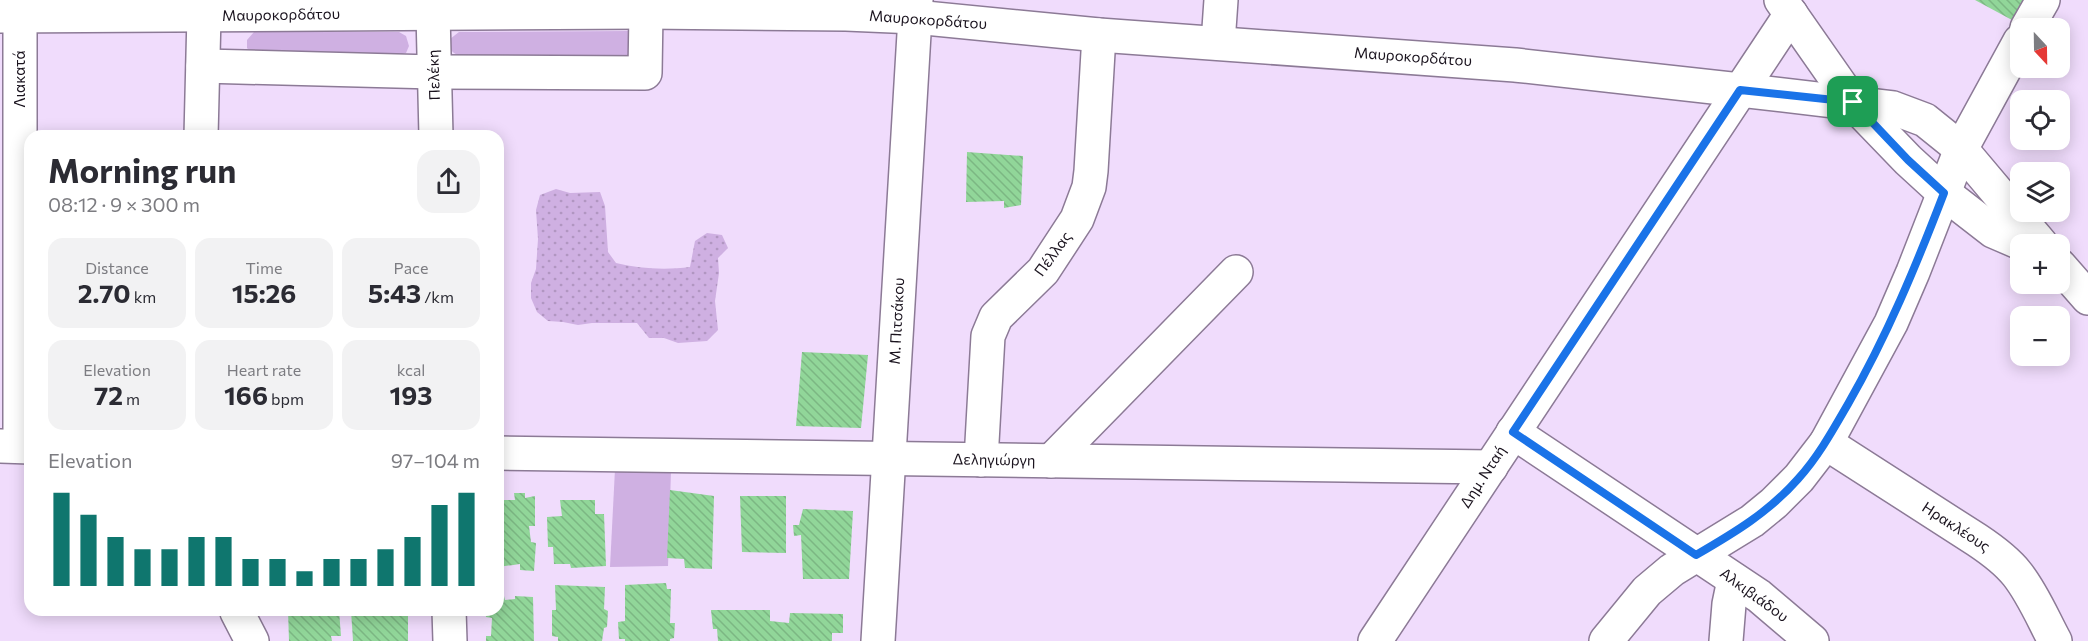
<!DOCTYPE html>
<html lang="en">
<head>
<meta charset="utf-8">
<style>
	:root { --surface:#fff; --page:#f2f2f3; --text:#2b2b33; --muted:#7c7c81; --accent:#0f766e }
	body { margin:0; font-family:Commissioner,sans-serif; background:var(--page); color:var(--text); height:100vh; display:flex; flex-direction:column; font-size:22px; white-space:nowrap }
	* { box-sizing:border-box; margin:0 }
	p { font-size:20px; color:var(--muted) }
	.icon { flex:none; width:33px; height:33px; fill:none; stroke:currentColor; stroke-width:2; stroke-linecap:round; stroke-linejoin:round }
	.map { position:relative; flex:1; overflow:hidden }
	.sheet { position:absolute; left:24px; top:130px; width:480px; height:486px; display:flex; flex-direction:column; background:var(--surface); border-radius:18px; box-shadow:0 3px 15px #0003 }
	.sheet>* { flex:none }
	.needle { width:39px; rotate:158deg }
	.controls { position:absolute; left:2010px; top:18px; display:grid; gap:12px }
	.controls a { display:grid; place-items:center; width:60px; height:60px; border-radius:12px; background:var(--surface); box-shadow:0 3px 15px #0003; font-size:30px }
	.pin { position:absolute; display:grid; place-items:center; width:51px; height:51px; color:#fff; margin:-26px; border-radius:12px; box-shadow:0 3px 9px #0006 }
	.round { display:grid; place-items:center; flex:none; width:63px; height:63px; border-radius:18px; background:var(--page) }
	.headline { display:flex; align-items:center; justify-content:space-between; height:102px; padding:0 24px }
	h1 { font-size:33px; font-weight:700; line-height:45px }
	.metrics { display:grid; grid-template-columns:repeat(3,1fr); gap:9px; height:102px; padding:6px 24px }
	.metrics div { display:grid; align-content:center; border-radius:15px; background:var(--page); text-align:center }
	.metrics b { font-size:26px; font-weight:700 }
	.metrics small { font-size:16px; font-weight:400 }
	.metrics p { font-size:16px }
	.chart { height:168px; padding:12px 24px }
	.chart p { display:flex; justify-content:space-between }
	.chart svg { width:100%; height:108px; margin-top:6px; stroke:var(--accent); stroke-width:6 }
	.map>svg:first-child { display:block }
	.grass { fill:#cfb0e2 }
	.park { fill:url(#park-dots) }
	.building { fill:url(#building-back-hatch) }
	.lines { fill:none; stroke-linecap:round; stroke-linejoin:round }
	.minor-casing { stroke:#8c7a96; stroke-width:36 }
	.tertiary-casing { stroke:#8c7a96; stroke-width:36 }
	.minor { stroke:#fff; stroke-width:33 }
	.tertiary { stroke:#fff; stroke-width:33 }
	.route-casing { stroke:#fff; stroke-width:12 }
	.route { stroke:#1a73e8; stroke-width:8 }
	.labels { text-anchor:middle; stroke-width:5; stroke-linejoin:round; paint-order:stroke }
	.street-label { font-size:15px; fill:#1a131e; stroke:#fff }
</style>
</head>
<body>
<div class="map">
<svg width="2088" height="641" viewBox="0 0 2088 641">
	<defs>
		<pattern id="park-dots" width="8" height="8" patternUnits="userSpaceOnUse" patternTransform="scale(1.5)"><rect width="8" height="8" fill="#cfb0e2"/><path d="M2 2h.1M6 6h.1" fill="none" stroke="#b196c1" stroke-width="1.8" stroke-linecap="round"/></pattern>
		<pattern id="building-back-hatch" width="6" height="6" patternUnits="userSpaceOnUse" patternTransform="scale(1.5)"><rect width="6" height="6" fill="#91d699"/><path d="M-1 5l2 2M0 0l6 6M5-1l2 2" fill="none" stroke="#7cb783"/></pattern>
	</defs>
	<rect width="100%" height="100%" fill="#f0dcfc"/>
	<g class="grass">
		<path d="M629,31L632,32L629,55H458C450,52 449,47 450,39L459,32Z"/>
		<polygon points="254,32 399,32 406,36 409,46 406,53 399,55 251,53 247,48 247,40"/>
		<polygon points="615,469 671,470 668,566 610,567"/>
	</g>
	<path class="park" d="M556,189L570,193L600,192L605,206L608,252L616,263C640,269 666,270 690,267L695,241L707,233L722,235L728,248L718,258L719,273L715,301L718,330L707,341L678,343L664,338H649L637,323H592L578,325L563,322L548,321L537,312L531,298V283L536,269L538,239L536,210L540,195Z"/>
	<g class="building">
		<polygon points="1975,0 2024,0 2012,20"/>
		<polygon points="967,152 1023,156 1021,205 1004,208 1004,201 966,202"/>
		<polygon points="802,352 868,355 861,428 796,426"/>
		<polygon points="670,490 714,496 712,569 685,568 684,559 667,558"/>
		<polygon points="514,493 525,493 525,498 535,496 535,526 529,526 531,542 536,543 534,571 520,570 520,564 498,567 498,500 515,500"/>
		<polygon points="740,496 786,496 786,553 742,552"/>
		<polygon points="560,500 595,500 595,514 604,514 606,566 571,568 570,564 554,564 553,547 548,547 547,517 562,516"/>
		<polygon points="803,509 853,511 849,579 803,579 801,535 794,536 793,525 799,525"/>
		<polygon points="666,583 667,589 671,589 670,623 675,623 674,638 670,639 670,641 625,641 625,639 619,639 618,622 625,621 625,585"/>
		<polygon points="555,585 605,587 604,609 608,611 607,627 604,628 602,641 558,641 558,637 552,636 552,610 556,610"/>
		<polygon points="498,596 504,596 505,600 515,599 515,596 533,597 534,641 486,641 486,636 491,636 492,618 486,617 485,610 498,610"/>
		<polygon points="288,610 339,610 341,636 331,636 332,641 289,641"/>
		<polygon points="351,610 408,610 408,641 353,641"/>
		<polygon points="711,610 770,610 770,621 789,623 790,613 843,614 843,633 832,633 832,641 718,641 717,629 713,629"/>
	</g>
	<g class="lines">
		<defs>
			<g id="minor">
				<polyline points="20,0 20,446"/>
				<polyline points="433,13 436,136"/>
				<polyline points="2027,28 2043,0"/>
				<polyline points="1218,43 1221,0"/>
				<polyline points="203,66 434,72 645,73 646,12"/>
				<polyline points="201,136 204,15"/>
				<polyline points="1513,432 1759,596 1812,641"/>
				<path d="M1826,443L1977,540C1992,550 2006,560 2017,574C2033,594 2043,619 2055,641"/>
				<polyline points="981,460 988,336 996,317 1043,271 1077,219 1089,187 1091,171 1099,35"/>
				<polyline points="1051,461 1236,272"/>
				<polyline points="449,610 450,641"/>
				<polyline points="237,612 252,641"/>
				<polyline points="878,641 916,0"/>
				<polyline points="1606,641 1647,591 1672,570 1752,521 1774,503 1799,478 1826,443 1891,323 1913,272 1961,149 2020,41"/>
				<polyline points="1726,641 1729,604 1734,580"/>
			</g>
			<g id="tertiary">
				<polyline points="1781,0 1853,103 1908,160 1944,193 1993,231 2023,244"/>
				<polyline points="0,16 646,12 846,14 915,17 1099,35 1515,65 1740,90 1893,108 1925,120 1961,149 2041,244"/>
				<polyline points="2060,266 2088,298"/>
				<polyline points="0,446 30,447"/>
				<polyline points="498,453 1491,467"/>
				<polyline points="1375,641 1791,14"/>
			</g>
		</defs>
		<use href="#minor" class="minor-casing"/>
		<use href="#tertiary" class="tertiary-casing"/>
		<use href="#minor" class="minor"/>
		<use href="#tertiary" class="tertiary"/>
	</g>
	<g class="lines">
		<defs>
			<path id="route" d="M1740,90L1853,102L1908,160L1944,193C1916,266 1887,336 1848,404C1833,430 1818,457 1798,479C1769,512 1734,533 1696,555L1513,432Z"/>
		</defs>
		<use href="#route" class="route-casing"/>
		<use href="#route" class="route"/>
	</g>
	<g class="labels">
		<g class="street-label">
			<text transform="translate(281 15) rotate(-1)" y="5">Μαυροκορδάτου</text>
			<text transform="translate(928 20) rotate(4)" y="5">Μαυροκορδάτου</text>
			<text transform="translate(1413 57) rotate(4)" y="5">Μαυροκορδάτου</text>
			<text transform="translate(434 75) rotate(-92)" y="5">Πελέκη</text>
			<text transform="translate(20 79) rotate(-90)" y="5">Λιακατά</text>
			<text transform="translate(1053 254) rotate(-54)" y="5">Πέλλας</text>
			<text transform="translate(897 321) rotate(-87)" y="5">Μ. Πιτσάκου</text>
			<text transform="translate(994 460) rotate(1)" y="5">Δεληγιώργη</text>
			<text transform="translate(1483 477) rotate(-57)" y="5">Δημ. Νταή</text>
			<text transform="translate(1956 527) rotate(33)" y="5">Ηρακλέους</text>
			<text transform="translate(1754 595) rotate(36)" y="5">Αλκιβιάδου</text>
		</g>
	</g>
</svg>
<div class="controls">
<a><svg class="needle" viewBox="-14 -14 28 28"><path d="M0-13l5 13h-10z" fill="#e53935"/><path d="M0 13l5-13h-10z" fill="#7c7c81"/></svg></a>
<a><svg class="icon" aria-label="locate" viewBox="0 0 24 24"><circle cx="12" cy="12" r="6"/><path d="M12 2v4M12 18v4M2 12h4M18 12h4"/></svg></a>
<a><svg class="icon" aria-label="layers" viewBox="0 0 24 24"><path d="M12 4l9 5-9 5-9-5zM3 14l9 5 9-5"/></svg></a>
<a>+</a>
<a>−</a>
</div>
<div class="pin" style="left:1853px;top:102px;background:#1e9e55"><svg class="icon" aria-label="arrive" viewBox="0 0 24 24"><path d="M6 21V4h12l-3 4 3 4H6"/></svg></div>
<section class="sheet">
<div class="headline"><div><h1>Morning run</h1><p>08:12 · 9 × 300 m</p></div><a class="round"><svg class="icon" aria-label="share" viewBox="0 0 24 24"><path d="M12 15V3M7 8l5-5 5 5M5 13v7h14v-7"/></svg></a></div>
<div class="metrics">
<div><p>Distance</p><b>2.70<small> km</small></b></div>
<div><p>Time</p><b>15:26</b></div>
<div><p>Pace</p><b>5:43<small> /km</small></b></div>
</div>
<div class="metrics">
<div><p>Elevation</p><b>72<small> m</small></b></div>
<div><p>Heart rate</p><b>166<small> bpm</small></b></div>
<div><p>kcal</p><b>193</b></div>
</div>
<div class="chart"><p><span>Elevation</span>97–104 m</p>
<svg viewBox="0 0 160 44" preserveAspectRatio="none"><path d="M5 44V6M15 44V15M25 44V24M35 44V29M45 44V29M55 44V24M65 44V24M75 44V33M85 44V33M95 44V38M105 44V33M115 44V33M125 44V29M135 44V24M145 44V11M155 44V6"/></svg>
</div>
</section>
</div>
</body>
</html>
